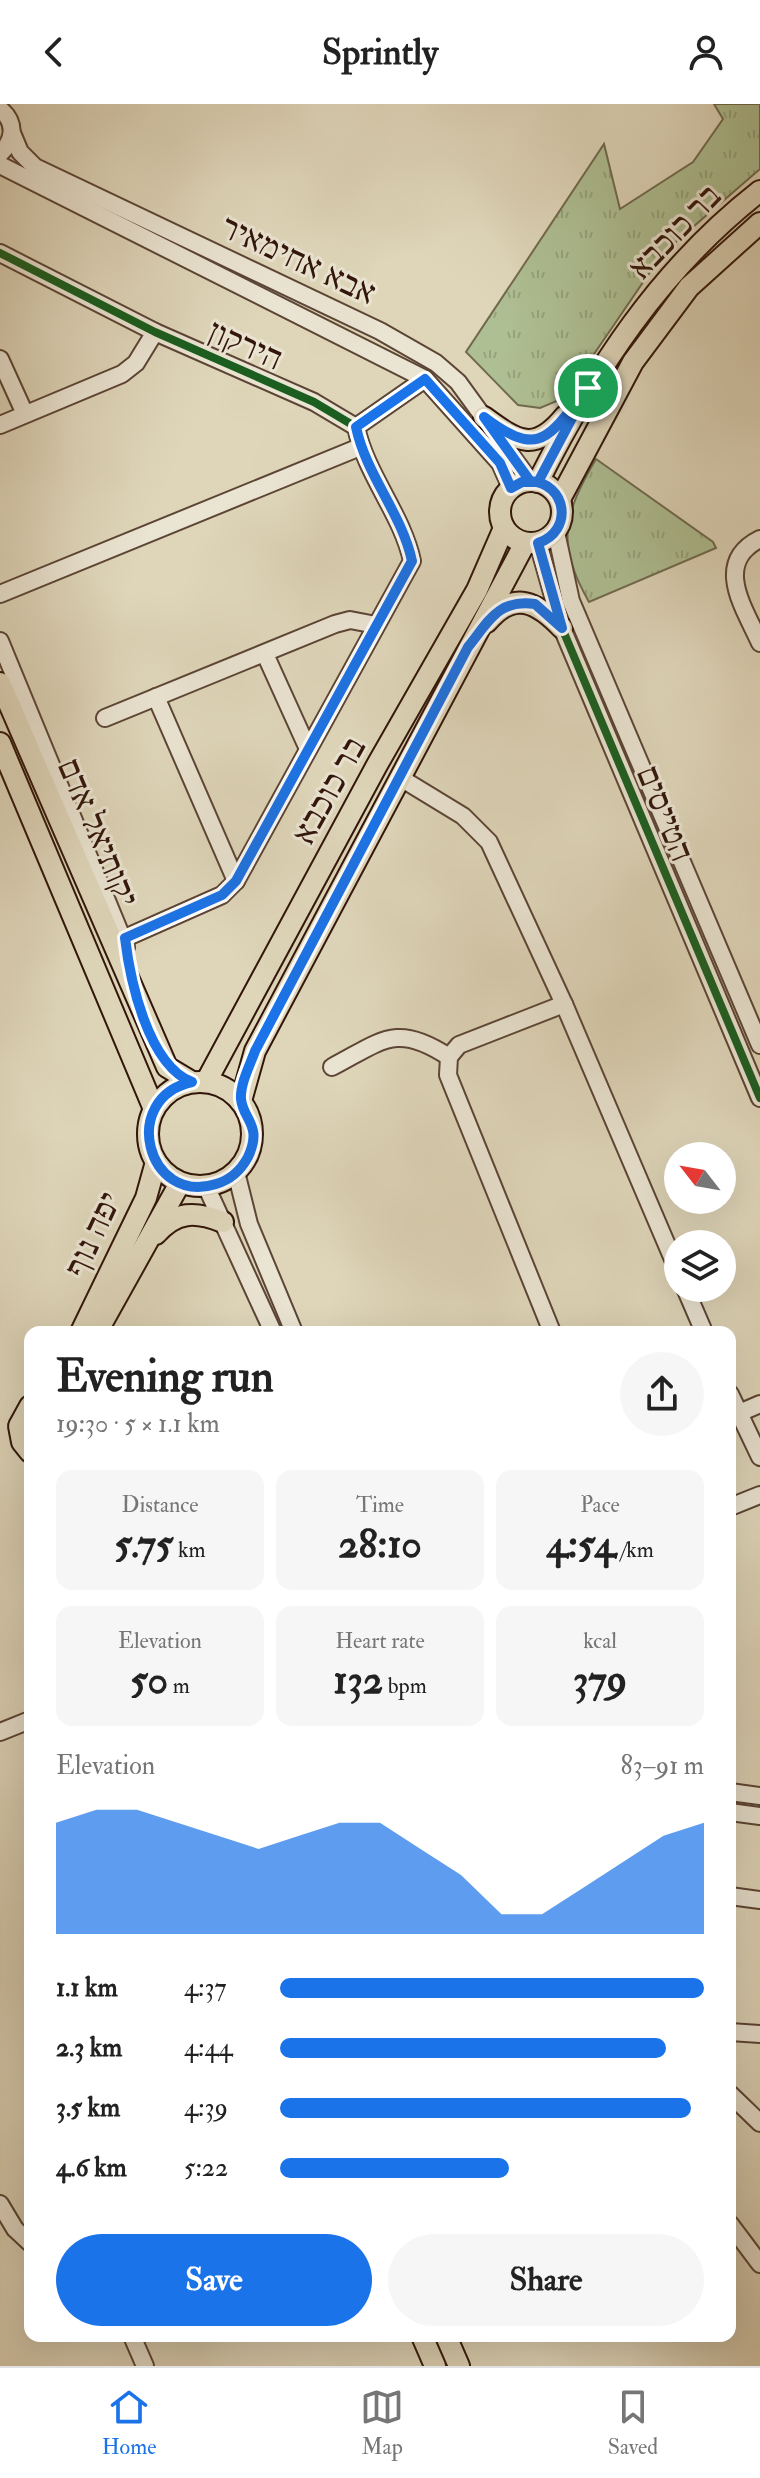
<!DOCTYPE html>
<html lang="en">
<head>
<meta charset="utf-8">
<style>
	:root { --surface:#fff; --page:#f6f6f6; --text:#222; --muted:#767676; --line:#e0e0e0; --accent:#1a73e8 }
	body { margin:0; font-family:"IM FELL Double Pica","Frank Ruhl Libre",serif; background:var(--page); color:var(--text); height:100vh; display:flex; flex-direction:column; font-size:30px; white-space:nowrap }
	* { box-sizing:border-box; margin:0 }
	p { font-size:26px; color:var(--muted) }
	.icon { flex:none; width:44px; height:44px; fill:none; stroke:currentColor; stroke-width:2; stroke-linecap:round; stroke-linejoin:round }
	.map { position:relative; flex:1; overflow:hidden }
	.side { position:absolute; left:24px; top:1222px; width:712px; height:1016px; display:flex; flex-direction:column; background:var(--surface); border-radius:16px; box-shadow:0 8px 32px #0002 }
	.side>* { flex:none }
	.needle { width:52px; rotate:301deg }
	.buttons { position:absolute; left:664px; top:1038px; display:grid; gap:16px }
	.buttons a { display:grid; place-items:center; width:72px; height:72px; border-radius:50%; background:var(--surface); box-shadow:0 8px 32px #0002; font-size:40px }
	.pin { position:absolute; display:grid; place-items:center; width:68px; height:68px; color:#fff; margin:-34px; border:4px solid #fff; border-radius:50%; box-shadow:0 2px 8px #0007 }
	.round { display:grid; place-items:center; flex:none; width:84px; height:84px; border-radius:42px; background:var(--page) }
	.headline { display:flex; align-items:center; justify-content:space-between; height:136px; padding:0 32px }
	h1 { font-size:44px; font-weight:700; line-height:60px }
	.metrics { display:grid; grid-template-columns:repeat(3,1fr); gap:12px; height:136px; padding:8px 32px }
	.metrics div { display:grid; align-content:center; border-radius:16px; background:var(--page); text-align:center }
	.metrics b { font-size:40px; font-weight:700 }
	.metrics small { font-size:22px; font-weight:400 }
	.metrics p { font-size:22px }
	.chart { height:224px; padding:16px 32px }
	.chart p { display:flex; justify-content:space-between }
	.chart svg { width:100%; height:144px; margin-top:8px; fill:var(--accent); opacity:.7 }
	.primary-button { display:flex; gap:16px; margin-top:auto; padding:16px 32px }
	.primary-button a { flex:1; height:92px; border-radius:48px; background:var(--accent); color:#fff; font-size:32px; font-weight:700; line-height:92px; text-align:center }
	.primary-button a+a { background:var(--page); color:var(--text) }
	ul { padding:0 32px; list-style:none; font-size:26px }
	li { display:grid; grid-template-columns:128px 96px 1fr; align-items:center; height:60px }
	li i { height:20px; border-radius:10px; background:var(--accent) }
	header { display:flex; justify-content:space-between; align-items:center; height:104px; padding:0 32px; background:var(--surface); font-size:36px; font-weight:700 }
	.tab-bar { display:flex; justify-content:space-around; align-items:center; height:112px; border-top:2px solid var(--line); background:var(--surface); font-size:22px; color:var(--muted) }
	.tab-bar a { display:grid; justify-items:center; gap:4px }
	.tab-bar .on { color:var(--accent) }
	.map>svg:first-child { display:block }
	.park { fill:url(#park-tufts); stroke:#706a4e; stroke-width:2 }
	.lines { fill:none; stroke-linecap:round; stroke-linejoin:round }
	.minor-casing { stroke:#5c4535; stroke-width:20 }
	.major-casing { stroke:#311509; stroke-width:24 }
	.minor { stroke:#eae4d2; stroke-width:16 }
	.major { stroke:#dfd6ba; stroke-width:20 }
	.cycleway-casing { stroke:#eae4d2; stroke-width:13 }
	.cycleway { stroke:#1b5e20; stroke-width:8 }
	.route-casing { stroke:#fff; stroke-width:16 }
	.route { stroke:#1a73e8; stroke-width:10 }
	.labels { text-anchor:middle; stroke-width:6; stroke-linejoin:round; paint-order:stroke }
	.street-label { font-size:34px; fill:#311509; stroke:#eae4d2 }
</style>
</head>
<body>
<header><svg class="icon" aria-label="back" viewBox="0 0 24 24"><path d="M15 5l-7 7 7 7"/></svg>Sprintly<svg class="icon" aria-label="person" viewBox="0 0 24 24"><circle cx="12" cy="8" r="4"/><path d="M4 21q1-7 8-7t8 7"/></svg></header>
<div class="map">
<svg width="760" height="2262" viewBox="0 0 760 2262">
	<defs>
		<pattern id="park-tufts" width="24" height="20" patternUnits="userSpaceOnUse" patternTransform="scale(2)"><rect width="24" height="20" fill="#aebf93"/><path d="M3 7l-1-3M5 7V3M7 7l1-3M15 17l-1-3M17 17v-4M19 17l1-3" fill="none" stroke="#96a37d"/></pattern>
	</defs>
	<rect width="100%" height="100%" fill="#dfd6ba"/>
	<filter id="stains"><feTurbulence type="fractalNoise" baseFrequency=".0025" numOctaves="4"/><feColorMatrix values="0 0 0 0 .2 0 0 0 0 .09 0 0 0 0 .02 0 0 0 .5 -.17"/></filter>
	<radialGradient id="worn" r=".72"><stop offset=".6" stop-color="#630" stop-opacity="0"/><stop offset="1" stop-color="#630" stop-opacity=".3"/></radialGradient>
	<g class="park">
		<polygon points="714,0 760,0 760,65 663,149 564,294 540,304 518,301 466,248 604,40 620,105 693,58 723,15"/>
		<path d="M596,355L713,438L716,444L589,498C556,440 563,411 596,355Z"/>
	</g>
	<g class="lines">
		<defs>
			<g id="minor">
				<path d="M0,5C16,18 15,36 0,50"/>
				<polyline points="12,29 20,48 35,63 380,227 436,259 458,278 530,377"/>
				<polyline points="0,61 425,275 500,359 511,384"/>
				<path d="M0,149L155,228L314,298L356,323C366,371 402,410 412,457L236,777L222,791L125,834"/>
				<polyline points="0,255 25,310"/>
				<polyline points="0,321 122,270 136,259 155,228"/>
				<polyline points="356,323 425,275"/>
				<polyline points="556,428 571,497 760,941"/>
				<path d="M760,435C712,459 745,505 760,539"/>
				<polyline points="538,439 562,524 760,994"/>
				<polyline points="0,490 360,343"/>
				<polyline points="0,537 126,843"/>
				<polyline points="265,550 308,645"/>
				<polyline points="156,593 236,777"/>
				<polyline points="105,614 335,520 350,516 376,521"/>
				<polyline points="399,673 463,712 489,738 564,900 678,1167"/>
				<path d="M332,963C382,937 396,918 449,953"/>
				<polyline points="236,1068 249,1120 294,1228"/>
				<polyline points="206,1082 273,1228"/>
				<polyline points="685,1184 704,1228"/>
				<polyline points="552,1228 448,971 449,953 459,941 564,900"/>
				<polyline points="730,1290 760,1353"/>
				<polyline points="730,1313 760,1300"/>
				<polyline points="730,1403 760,1391"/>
				<polyline points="0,1628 30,1616"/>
				<polyline points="730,1688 760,1692"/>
				<polyline points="730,1708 760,1712"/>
				<polyline points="730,1792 760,1796"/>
				<polyline points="730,1928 760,1930"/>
				<polyline points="730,1990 760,2019"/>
				<polyline points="0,2100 15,2125 30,2139"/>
				<polyline points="730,2120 760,2160"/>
				<polyline points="132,2232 145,2262"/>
			</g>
			<g id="major">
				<path d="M484,313C518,338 535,349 565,312"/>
				<circle cx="531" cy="408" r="31"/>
				<path d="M538,378C595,265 659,166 760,87"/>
				<polyline points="560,395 633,258 689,183 760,119"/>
				<path d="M487,518C514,485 538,499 562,524"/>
				<polyline points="0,579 167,963 192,978"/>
				<polyline points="0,639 154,1005"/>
				<circle cx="200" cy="1030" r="52"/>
				<polyline points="206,978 377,661 477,486 504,424"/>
				<polyline points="241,997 255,947 525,439"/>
				<path d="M156,1130C176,1107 195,1107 223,1118"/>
				<polyline points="81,1228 146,1094 156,1058"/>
				<polyline points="97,1228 180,1079"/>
				<polyline points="30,1302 19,1322 22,1338 30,1348"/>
				<polyline points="422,2232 435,2262"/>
				<polyline points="446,2232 459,2262"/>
			</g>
		</defs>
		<use href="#minor" class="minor-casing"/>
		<use href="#major" class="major-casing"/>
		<use href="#minor" class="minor"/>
		<use href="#major" class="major"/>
		<defs>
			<g id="cycleway">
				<path d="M0,149L155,228L314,298L356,323C366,371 402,410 412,457L236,777L222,791L125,834"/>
				<polyline points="538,439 562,524 760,994"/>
			</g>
		</defs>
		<use href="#cycleway" class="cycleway-casing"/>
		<use href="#cycleway" class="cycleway"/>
	</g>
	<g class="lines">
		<defs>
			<path id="route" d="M588,284L538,378H522L511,384L500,359L425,275L356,323C366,371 402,410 412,457L236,777L222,791L125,834C130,876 148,961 192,978C119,994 147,1102 216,1080C230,1076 241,1066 248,1053C263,1021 243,1016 241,995C240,980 250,961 255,947L468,543C489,517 498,495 535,500L562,524L538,439C574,427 567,379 530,377L484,313C542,357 549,331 588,284"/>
		</defs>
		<use href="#route" class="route-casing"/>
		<use href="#route" class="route"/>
	</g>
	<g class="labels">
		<g class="street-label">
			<text transform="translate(674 127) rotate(-46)" y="12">בר כוכבא</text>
			<text transform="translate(299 155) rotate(25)" y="12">אבא אחימאיר</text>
			<text transform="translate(246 240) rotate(24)" y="12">הירקון</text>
			<text transform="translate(328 686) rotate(-61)" y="12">בר כוכבא</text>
			<text transform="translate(666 709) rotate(68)" y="12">הטייסים</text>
			<text transform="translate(99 728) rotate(67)" y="12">יקותיאל אדם</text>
			<text transform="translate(92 1130) rotate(-65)" y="12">יפה נוף</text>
		</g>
	</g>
	<rect width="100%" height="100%" filter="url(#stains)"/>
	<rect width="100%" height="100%" fill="url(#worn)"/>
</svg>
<div class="buttons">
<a><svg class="needle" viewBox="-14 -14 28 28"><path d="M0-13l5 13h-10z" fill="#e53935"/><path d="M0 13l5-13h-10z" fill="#767676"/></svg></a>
<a><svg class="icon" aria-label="layers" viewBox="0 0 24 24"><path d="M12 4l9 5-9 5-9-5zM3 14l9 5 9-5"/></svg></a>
</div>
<div class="pin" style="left:588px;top:284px;background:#1e9e55"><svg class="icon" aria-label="arrive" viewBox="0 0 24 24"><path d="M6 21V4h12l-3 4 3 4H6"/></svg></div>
<section class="side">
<div class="headline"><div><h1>Evening run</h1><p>19:30 · 5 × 1.1 km</p></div><a class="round"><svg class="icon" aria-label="share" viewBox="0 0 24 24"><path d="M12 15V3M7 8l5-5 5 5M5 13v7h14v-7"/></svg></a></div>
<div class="metrics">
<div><p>Distance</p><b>5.75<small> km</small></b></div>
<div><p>Time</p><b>28:10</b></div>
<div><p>Pace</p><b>4:54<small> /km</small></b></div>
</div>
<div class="metrics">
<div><p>Elevation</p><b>50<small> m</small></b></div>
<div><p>Heart rate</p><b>132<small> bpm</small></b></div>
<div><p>kcal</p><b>379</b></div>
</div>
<div class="chart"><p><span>Elevation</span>83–91 m</p>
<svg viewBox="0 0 160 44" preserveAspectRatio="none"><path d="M0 44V10L10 6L20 6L30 10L40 14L50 18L60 14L70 10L80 10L90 18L100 26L110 38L120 38L130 30L140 22L150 14L160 10V44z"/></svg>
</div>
<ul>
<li><b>1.1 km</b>4:37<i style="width:100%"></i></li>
<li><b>2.3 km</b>4:44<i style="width:91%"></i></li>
<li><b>3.5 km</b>4:39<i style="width:97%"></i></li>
<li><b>4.6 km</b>5:22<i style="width:54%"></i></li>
</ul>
<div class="primary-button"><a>Save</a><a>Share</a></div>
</section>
</div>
<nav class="tab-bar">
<a class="on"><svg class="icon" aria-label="home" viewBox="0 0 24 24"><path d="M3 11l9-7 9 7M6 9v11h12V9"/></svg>Home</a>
<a><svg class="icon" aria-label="map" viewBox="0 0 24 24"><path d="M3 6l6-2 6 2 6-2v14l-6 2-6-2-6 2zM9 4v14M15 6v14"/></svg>Map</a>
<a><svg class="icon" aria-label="saved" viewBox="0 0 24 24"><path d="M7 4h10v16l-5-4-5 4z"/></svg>Saved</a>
</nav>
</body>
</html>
